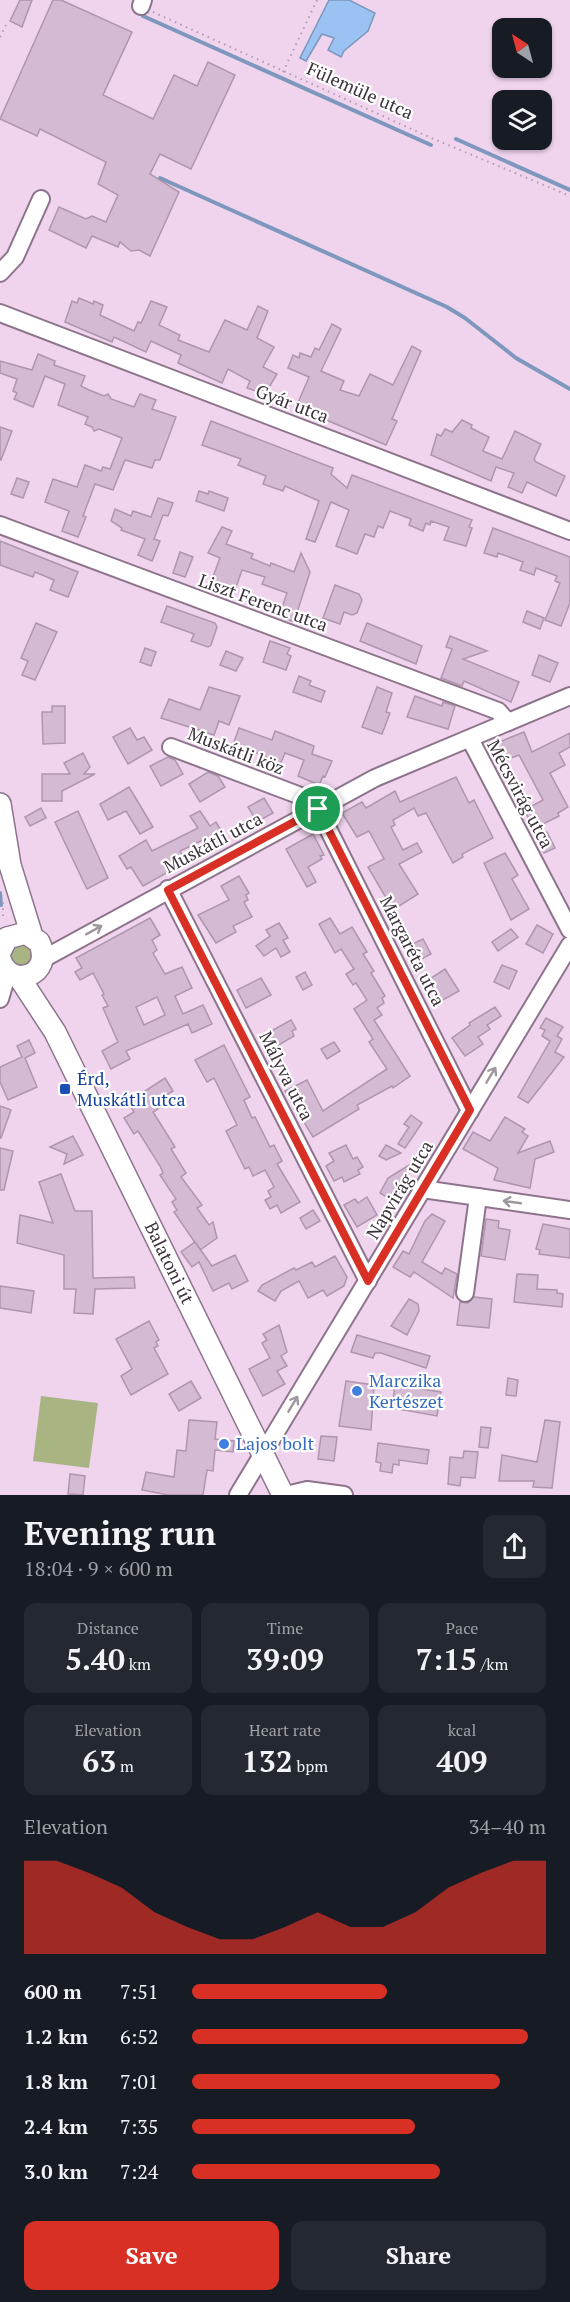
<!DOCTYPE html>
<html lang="en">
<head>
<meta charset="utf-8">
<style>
	:root { --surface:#171b24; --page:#242831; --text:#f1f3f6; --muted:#9ea1a6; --accent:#d93025 }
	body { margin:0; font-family:"PT Serif",serif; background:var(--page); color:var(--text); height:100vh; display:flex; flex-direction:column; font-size:22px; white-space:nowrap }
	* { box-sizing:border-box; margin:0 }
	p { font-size:20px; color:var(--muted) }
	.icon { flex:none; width:33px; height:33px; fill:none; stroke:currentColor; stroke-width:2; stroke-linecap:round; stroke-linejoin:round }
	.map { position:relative; height:1495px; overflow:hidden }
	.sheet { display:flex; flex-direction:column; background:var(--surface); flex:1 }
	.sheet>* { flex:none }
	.needle { width:39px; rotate:324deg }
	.buttons { position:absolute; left:492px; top:18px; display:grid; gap:12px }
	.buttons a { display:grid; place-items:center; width:60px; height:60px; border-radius:12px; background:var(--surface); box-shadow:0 2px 4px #0004; font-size:30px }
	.pin { position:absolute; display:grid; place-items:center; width:51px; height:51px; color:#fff; margin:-26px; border:3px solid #fff; border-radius:50%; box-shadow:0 2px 6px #0007 }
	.round { display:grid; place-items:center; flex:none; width:63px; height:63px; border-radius:12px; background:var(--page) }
	.headline { display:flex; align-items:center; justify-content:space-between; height:102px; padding:0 24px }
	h1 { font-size:33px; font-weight:800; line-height:45px }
	.figures { display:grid; grid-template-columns:repeat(3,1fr); gap:9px; height:102px; padding:6px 24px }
	.figures div { display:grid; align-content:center; border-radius:12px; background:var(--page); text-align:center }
	.figures b { font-size:30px; font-weight:800 }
	.figures small { font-size:16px; font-weight:400 }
	.figures p { font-size:16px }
	.chart { height:168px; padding:12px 24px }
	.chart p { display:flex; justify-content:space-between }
	.chart svg { width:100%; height:108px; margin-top:6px; fill:var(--accent); opacity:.7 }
	.primary-button { display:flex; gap:12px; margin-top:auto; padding:12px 24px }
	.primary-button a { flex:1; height:69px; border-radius:12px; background:var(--accent); color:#fff; font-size:24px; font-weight:800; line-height:69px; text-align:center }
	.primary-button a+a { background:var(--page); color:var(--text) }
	ul { padding:0 24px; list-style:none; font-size:20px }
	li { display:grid; grid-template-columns:96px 72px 1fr; align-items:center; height:45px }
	li i { height:15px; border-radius:8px; background:var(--accent) }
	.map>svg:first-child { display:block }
	.green { fill:#a9b483 }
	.water { fill:#9ac2f3; stroke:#7e97bc; stroke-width:1.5 }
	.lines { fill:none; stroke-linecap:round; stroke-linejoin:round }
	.stream { stroke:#7e97bc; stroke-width:4 }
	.building { fill:#d5bad4; stroke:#af95ae; stroke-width:1.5; fill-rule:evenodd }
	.minor-casing { stroke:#8d748c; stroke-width:20 }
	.major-casing { stroke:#8d748c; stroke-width:24 }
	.path { stroke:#b19baf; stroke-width:2; stroke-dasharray:1.5 4.5; stroke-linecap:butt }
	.minor { stroke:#fff; stroke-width:16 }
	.major { stroke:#fff; stroke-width:21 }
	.oneway { stroke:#9e989e }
	.route-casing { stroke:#fff; stroke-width:12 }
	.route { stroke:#d93025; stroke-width:8 }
	.transit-dot { fill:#1a4fb4; stroke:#fff; stroke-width:2 }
	.shop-dot { fill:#3f7fe0; stroke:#fff; stroke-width:2 }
	.labels { text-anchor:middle; stroke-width:4.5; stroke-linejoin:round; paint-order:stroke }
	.street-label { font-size:18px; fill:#3d323c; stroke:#fff }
	.transit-label { font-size:18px; fill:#164399; stroke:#fff; text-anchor:start }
	.shop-label { font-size:18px; fill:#366cbe; stroke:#fff; text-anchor:start }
</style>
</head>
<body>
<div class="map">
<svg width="570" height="1495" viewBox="0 0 570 1495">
	<rect width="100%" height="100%" fill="#f0d4ee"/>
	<g class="green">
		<circle cx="22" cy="955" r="11"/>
		<polygon points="41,1396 98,1403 89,1468 33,1461"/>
	</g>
	<polygon class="water" points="329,0 349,0 375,13 368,31 344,51 341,57 328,50 334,38 322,34 306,61 300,58"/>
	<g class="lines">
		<g class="stream">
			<polyline points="143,16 431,145"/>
			<polyline points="456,139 570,190"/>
			<polyline points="160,178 447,307 465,318 516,358 570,389"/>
			<polyline points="0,893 1,905"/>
		</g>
	</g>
	<g class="building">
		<polygon points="20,0 32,0 22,27 10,21"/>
		<polygon points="53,0 61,0 132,32 103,95 153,119 174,75 197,86 208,62 235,75 191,169 160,154 150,174 179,192 150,256 139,250 131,251 120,242 118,247 92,236 86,248 49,230 59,207 86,219 92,216 106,222 118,195 98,184 106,162 40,129 37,136 0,119"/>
		<polygon points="79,298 93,304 94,301 103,305 100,315 134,331 138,322 141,323 151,301 167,307 159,325 180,335 178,340 209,352 225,320 247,330 258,306 268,311 257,338 274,347 263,367 277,374 265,394 247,388 250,381 228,369 222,383 178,363 181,355 151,341 146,352 114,337 112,342 65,322 72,301 77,303"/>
		<polygon points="332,324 341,329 321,371 344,381 340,390 359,396 370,374 393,385 412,346 421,351 392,419 397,421 386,445 319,417 320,415 297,405 309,377 288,368 293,355 299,358 300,353 311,357 315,348 319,350"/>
		<polygon points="38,354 55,361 54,365 85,376 81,386 89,390 104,396 108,394 111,399 134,407 140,394 156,400 152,409 176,417 160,460 155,460 152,468 125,460 113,490 95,484 83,516 86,517 78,537 62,531 69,511 45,502 53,479 77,487 85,465 101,471 103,467 110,469 122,438 99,429 94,431 92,427 85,424 88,417 58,405 65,384 45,376 33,407 14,399 17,393 13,391 17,379 0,373 0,361 32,370"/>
		<polygon points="462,420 472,425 471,428 489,437 483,451 502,459 515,431 541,444 534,459 536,462 565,476 556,496 527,482 522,493 508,487 514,473 496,467 491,481 431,455 437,434 441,436 445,429 452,432"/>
		<polygon points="211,421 333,468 331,474 347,488 352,475 472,520 469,527 472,528 466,546 444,540 449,527 431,521 430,525 426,523 423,531 409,525 411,519 390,511 383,528 378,526 374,537 365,534 357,554 336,546 349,510 331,502 315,542 306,539 319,501 285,486 283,491 263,484 266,476 238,465 241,459 202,445"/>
		<polygon points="0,427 12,431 1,460 0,460"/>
		<polygon points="17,478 29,482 23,498 11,494"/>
		<polygon points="199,491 208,494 209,491 228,498 224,511 196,501"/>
		<polygon points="158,498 173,503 168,516 163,515 154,539 160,541 152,561 138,555 145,539 121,530 122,528 111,521 115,509 131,516 133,511 151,517"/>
		<polygon points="222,527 232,531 226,544 253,554 251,558 270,566 271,563 294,572 301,553 310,572 294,622 279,616 287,593 262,584 265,577 242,570 234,593 230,591 229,594 209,587 220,558 208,553"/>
		<polygon points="493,528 570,557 570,603 561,626 545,620 560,583 555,581 557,576 536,568 534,575 520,570 523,562 498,553 497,557 484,553"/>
		<polygon points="0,541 78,572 68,597 50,590 54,580 35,572 33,577 0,565"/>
		<polygon points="180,552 193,557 185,577 173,573"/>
		<polygon points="335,585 359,594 362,600 357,613 352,615 344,612 340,624 323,618"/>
		<polygon points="167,606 215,623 217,627 211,645 208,647 191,641 194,634 161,622"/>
		<polygon points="527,611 544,618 540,629 523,622"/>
		<polygon points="36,623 57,632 35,680 22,675 28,661 21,658"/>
		<polygon points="367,623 422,646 416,664 360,641"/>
		<polygon points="450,636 487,651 463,659 519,682 511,702 464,681 462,686 441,678 452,649 446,647"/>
		<polygon points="270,641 290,648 287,654 291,656 286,670 263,662"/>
		<polygon points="145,648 156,652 151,666 140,662"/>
		<polygon points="226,651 243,658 236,671 220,665"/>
		<polygon points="539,655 558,663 550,682 532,675"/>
		<polygon points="299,676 311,681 309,685 325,691 321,702 293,692"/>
		<polygon points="209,687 240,696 229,725 219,721 214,735 161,718 169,699 200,710"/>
		<polygon points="377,687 392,693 386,712 390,713 382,734 362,727"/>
		<polygon points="415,696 442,706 443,702 455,706 448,729 407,717"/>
		<polygon points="52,706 65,706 65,743 43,744 42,712 52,712"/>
		<polygon points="130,728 137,740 144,737 152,750 128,764 113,737"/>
		<polygon points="239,728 272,740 275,731 314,746 312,754 332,761 325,777 323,776 319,785 298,776 304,760 285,753 279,767 264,761 266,757 247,749 243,759 230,753"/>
		<polygon points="524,732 532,752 570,733 570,747 559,753 565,765 550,773 568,807 558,813 559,816 539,826 534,816 529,819 524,810 543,800 519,755 496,764 489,746"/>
		<polygon points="83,753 90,767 84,774 95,774 62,791 62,801 42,801 42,774 70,774 64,763"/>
		<polygon points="168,757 175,760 183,774 161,786 150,766"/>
		<polygon points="208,772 218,776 225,787 200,802 189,784"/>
		<polygon points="456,777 469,803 474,800 493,838 462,854 463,857 453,863 426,813 418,816 414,808 393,820 395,825 391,827 403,850 417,843 422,852 399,864 418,894 393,910 368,867 384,859 369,831 357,837 342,813 362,802 366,808 395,791 400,802"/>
		<polygon points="129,787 153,827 140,834 126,811 108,820 100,804"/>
		<polygon points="264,798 273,813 257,822 248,807"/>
		<polygon points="41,808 46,818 30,826 25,817"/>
		<polygon points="78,811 108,878 87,889 55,822"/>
		<polygon points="200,811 210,826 216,822 227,840 212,850 205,839 180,851 186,862 143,886 131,867 127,869 119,856 146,840 152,851 198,828 190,816"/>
		<polygon points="547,832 555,848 544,853 536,837"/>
		<polygon points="313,834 324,855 320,856 322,859 308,867 316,882 307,887 286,849"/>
		<polygon points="505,853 518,875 512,879 529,909 511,920 484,863"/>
		<polygon points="239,876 249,893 246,895 248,900 244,902 252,917 233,926 236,932 216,943 198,915 229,900 221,886"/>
		<path d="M150,918L160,935L152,940L157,950L153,953L165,974L182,967L192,988L175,996L183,1014L203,1005L212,1024L192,1033L188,1024L126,1051L130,1059L111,1069L102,1051L118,1042L103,1008L108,1006L102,995L104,994L93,973L80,980L75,972L82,968L76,958ZM157,997L165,1015L144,1025L136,1007Z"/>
		<polygon points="330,918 340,934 352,927 367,952 363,954 374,971 371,973 385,996 382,998 384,1003 377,1008 382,1015 374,1020 410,1076 393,1088 392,1086 357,1105 359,1109 313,1137 285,1091 307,1080 323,1111 387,1069 369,1042 373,1039 354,1009 367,1000 356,983 353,985 346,974 354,969 341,949 335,953 319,924"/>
		<polygon points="279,923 288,938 283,940 290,952 281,957 276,948 264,956 256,946 270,936 266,930"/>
		<polygon points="537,925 553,934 543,953 526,944"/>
		<polygon points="511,929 518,937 498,951 492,942"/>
		<polygon points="423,939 431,954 414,963 406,947"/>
		<polygon points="502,965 517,971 509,989 494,982"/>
		<polygon points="445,969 459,991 441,1001 438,997 433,999 427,989 431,986 428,980"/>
		<polygon points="305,972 312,985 303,990 296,977"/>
		<polygon points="261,978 271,995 246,1008 237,990"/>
		<polygon points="495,1007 501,1016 487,1025 490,1029 478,1037 483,1044 465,1056 452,1038 470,1025 469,1023"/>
		<polygon points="546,1018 563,1027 557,1036 562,1039 555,1052 564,1057 528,1103 518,1097 550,1041 542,1036 545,1030 540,1028"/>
		<polygon points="291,1020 296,1029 292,1031 294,1036 277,1046 274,1042 269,1044 264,1035"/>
		<polygon points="29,1040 35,1053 25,1058 37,1087 8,1100 0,1082 0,1067 22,1057 17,1046"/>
		<polygon points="334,1042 340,1051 327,1059 321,1049"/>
		<polygon points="224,1045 250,1097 244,1100 252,1118 255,1117 270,1147 274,1145 282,1161 277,1164 300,1202 281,1213 277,1205 270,1209 265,1200 271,1197 268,1191 274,1187 265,1170 253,1176 249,1167 245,1169 226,1131 237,1125 214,1078 207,1082 195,1060"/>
		<polygon points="165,1078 173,1091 157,1101 161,1107 153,1112 175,1147 171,1149 186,1173 181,1177 202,1205 197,1208 209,1225 213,1222 217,1238 200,1250 174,1212 177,1210 172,1202 176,1199 160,1175 163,1173 160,1166 138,1131 134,1134 124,1118 134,1112 128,1102"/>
		<polygon points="0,1106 11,1110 1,1138 0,1138"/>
		<polygon points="411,1115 422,1123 405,1148 398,1144 409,1127 404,1124"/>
		<polygon points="505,1117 525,1129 522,1132 528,1136 518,1153 550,1141 554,1152 535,1159 530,1188 494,1180 498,1168 463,1149 473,1132 490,1141"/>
		<polygon points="73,1136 83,1155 64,1164 67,1154 50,1147"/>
		<polygon points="346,1145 353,1159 357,1157 363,1167 358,1170 360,1174 344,1182 342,1177 334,1181 326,1166 334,1161 329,1153"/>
		<polygon points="386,1145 401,1153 386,1160 379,1156"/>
		<polygon points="0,1148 13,1151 4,1190 0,1190"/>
		<polygon points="414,1162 395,1202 380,1193 388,1178"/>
		<polygon points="61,1174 75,1211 92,1211 93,1278 134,1277 135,1288 95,1289 93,1314 74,1313 76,1289 64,1289 64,1255 17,1243 20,1215 53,1223 39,1182"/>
		<polygon points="367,1197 377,1215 357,1227 344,1205 355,1199 358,1203"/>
		<polygon points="313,1210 320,1221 306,1229 300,1218"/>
		<polygon points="432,1214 445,1221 422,1262 442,1274 445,1268 457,1274 453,1298 414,1272 410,1277 393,1267 403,1251 409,1254 425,1221"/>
		<polygon points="486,1219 499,1221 498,1228 510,1230 505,1260 481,1256"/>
		<polygon points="543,1224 570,1229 570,1258 539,1254 540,1250 536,1249"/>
		<polygon points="195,1242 212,1266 235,1255 248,1281 232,1289 229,1283 213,1291 199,1262 192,1267 181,1252"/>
		<polygon points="335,1256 347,1277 344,1286 327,1296 323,1290 308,1298 299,1281 281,1291 275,1301 258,1291 262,1285 294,1268 296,1270 312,1262 315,1267"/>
		<polygon points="517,1274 538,1275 537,1289 557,1290 557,1293 563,1294 562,1307 514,1302"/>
		<polygon points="0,1286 34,1291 31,1313 0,1308"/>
		<polygon points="474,1297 492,1299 489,1328 457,1325 460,1302 468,1303"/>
		<polygon points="409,1299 418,1304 419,1311 407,1335 391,1326"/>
		<polygon points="149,1321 159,1340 156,1342 158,1346 154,1348 168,1374 131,1395 121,1376 132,1369 116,1339"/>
		<polygon points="279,1325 287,1352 281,1356 287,1366 277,1371 285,1384 263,1396 249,1369 270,1358 262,1343 267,1340 263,1334"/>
		<polygon points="357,1335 430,1356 426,1368 381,1353 375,1353 373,1358 351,1352"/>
		<polygon points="508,1378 518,1380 516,1396 506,1395"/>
		<polygon points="191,1381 201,1398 179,1411 169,1394"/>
		<polygon points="346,1381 374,1385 371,1430 339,1426"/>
		<polygon points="395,1385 441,1392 437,1416 392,1408"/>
		<polygon points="189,1420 217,1422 215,1439 234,1441 233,1452 215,1450 213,1471 207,1470 203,1495 168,1495 142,1490 146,1472 174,1477 177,1450 186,1451"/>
		<polygon points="545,1420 560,1422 552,1488 533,1487 534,1481 499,1481 502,1455 537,1462"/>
		<polygon points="481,1427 491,1428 488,1448 479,1447"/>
		<polygon points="321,1436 337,1437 334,1461 318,1459"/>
		<polygon points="378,1443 429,1450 427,1464 399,1460 399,1465 393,1464 392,1473 380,1471 381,1463 376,1462"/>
		<polygon points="464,1451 478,1452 475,1478 461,1477 460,1486 448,1484 450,1457 463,1458"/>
		<polygon points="70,1474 85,1476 83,1495 68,1494"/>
	</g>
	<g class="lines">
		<defs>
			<g id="minor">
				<polyline points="141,6 143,0"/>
				<polyline points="0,273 15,257 41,199"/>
				<polyline points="0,313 570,531"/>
				<polyline points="0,525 498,711 508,722"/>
				<polyline points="470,739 570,930"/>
				<polyline points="171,747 306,798 318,809 470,1111"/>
				<polyline points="168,889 368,1281"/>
				<polyline points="43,959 375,778 570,696"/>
				<polyline points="0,999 8,972"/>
				<polyline points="422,1189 570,1210"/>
				<polyline points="465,1293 478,1197"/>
				<polyline points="238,1495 570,945"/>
				<polyline points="286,1495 307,1490 344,1495"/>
			</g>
			<g id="major">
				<polyline points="0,804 10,865 32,936"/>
				<path d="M0,952L7,938L26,933L39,942C55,975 10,991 0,959"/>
				<polyline points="19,977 55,1032 283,1495"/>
			</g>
		</defs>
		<use href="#minor" class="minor-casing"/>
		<use href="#major" class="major-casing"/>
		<g class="path">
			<polyline points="153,12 429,137 570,196"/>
			<polyline points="0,37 6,25"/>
			<polyline points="283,72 317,0"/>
			<polyline points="3,916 3,902"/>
		</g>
		<use href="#minor" class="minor"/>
		<use href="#major" class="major"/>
	</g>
	<defs><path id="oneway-shaft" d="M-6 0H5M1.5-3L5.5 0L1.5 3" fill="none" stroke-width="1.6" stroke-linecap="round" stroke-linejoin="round" transform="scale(1.5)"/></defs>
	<g class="oneway">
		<use href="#oneway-shaft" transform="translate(94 930) rotate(-29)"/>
		<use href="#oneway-shaft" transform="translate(491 1075) rotate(-59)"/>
		<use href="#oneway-shaft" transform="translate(512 1202) rotate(-172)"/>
		<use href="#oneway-shaft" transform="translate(293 1404) rotate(-59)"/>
	</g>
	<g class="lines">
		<defs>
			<polygon id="route" points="318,809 470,1110 368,1281 168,890"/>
		</defs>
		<use href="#route" class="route-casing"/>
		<use href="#route" class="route"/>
	</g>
	<rect class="transit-dot" x="59" y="1083" width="12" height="12" rx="3"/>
	<g class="shop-dot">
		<circle cx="357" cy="1391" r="6"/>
		<circle cx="224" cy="1444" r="6"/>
	</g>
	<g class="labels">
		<g class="street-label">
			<text transform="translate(360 91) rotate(24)" y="6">Fülemüle utca</text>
			<text transform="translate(292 404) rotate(21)" y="6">Gyár utca</text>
			<text transform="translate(263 603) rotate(20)" y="6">Liszt Ferenc utca</text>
			<text transform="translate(236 751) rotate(21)" y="6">Muskátli köz</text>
			<text transform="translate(520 794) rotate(62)" y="6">Mécsvirág utca</text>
			<text transform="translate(213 843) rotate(-28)" y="6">Muskátli utca</text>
			<text transform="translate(412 951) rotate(63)" y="6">Margaréta utca</text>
			<text transform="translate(286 1076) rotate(63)" y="6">Mályva utca</text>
			<text transform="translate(400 1190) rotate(-59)" y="6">Napvirág utca</text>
			<text transform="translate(169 1263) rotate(64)" y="6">Balatoni út</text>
		</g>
		<g class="transit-label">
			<text x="77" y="1085">Érd,<tspan x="77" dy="21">Muskátli utca</tspan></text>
		</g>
		<g class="shop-label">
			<text x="369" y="1387">Marczika<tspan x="369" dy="21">Kertészet</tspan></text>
			<text x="236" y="1450">Lajos bolt</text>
		</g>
	</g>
</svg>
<div class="buttons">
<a><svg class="needle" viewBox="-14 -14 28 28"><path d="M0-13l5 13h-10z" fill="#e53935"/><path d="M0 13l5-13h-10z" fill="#9ea1a6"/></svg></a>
<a><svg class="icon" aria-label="layers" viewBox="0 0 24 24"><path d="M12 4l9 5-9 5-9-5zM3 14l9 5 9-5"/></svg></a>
</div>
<div class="pin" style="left:318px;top:809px;background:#1e9e55"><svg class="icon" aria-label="arrive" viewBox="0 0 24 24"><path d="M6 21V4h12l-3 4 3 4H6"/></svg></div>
</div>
<section class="sheet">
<div class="headline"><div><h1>Evening run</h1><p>18:04 · 9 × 600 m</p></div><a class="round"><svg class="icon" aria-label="share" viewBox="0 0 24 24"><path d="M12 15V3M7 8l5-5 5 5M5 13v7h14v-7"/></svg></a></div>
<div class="figures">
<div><p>Distance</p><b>5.40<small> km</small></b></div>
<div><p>Time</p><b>39:09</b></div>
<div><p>Pace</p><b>7:15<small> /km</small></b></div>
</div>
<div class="figures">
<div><p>Elevation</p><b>63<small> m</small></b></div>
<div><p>Heart rate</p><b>132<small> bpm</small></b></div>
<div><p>kcal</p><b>409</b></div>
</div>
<div class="chart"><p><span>Elevation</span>34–40 m</p>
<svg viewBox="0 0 160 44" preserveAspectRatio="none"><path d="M0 44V6L10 6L20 11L30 17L40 27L50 33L60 38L70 38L80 33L90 27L100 33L110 33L120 27L130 17L140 11L150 6L160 6V44z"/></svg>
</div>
<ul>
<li><b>600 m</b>7:51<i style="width:55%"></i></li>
<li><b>1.2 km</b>6:52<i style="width:95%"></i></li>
<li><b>1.8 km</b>7:01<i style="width:87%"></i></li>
<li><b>2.4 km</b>7:35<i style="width:63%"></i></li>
<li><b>3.0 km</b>7:24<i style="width:70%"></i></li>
</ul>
<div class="primary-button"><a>Save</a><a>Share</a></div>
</section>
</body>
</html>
